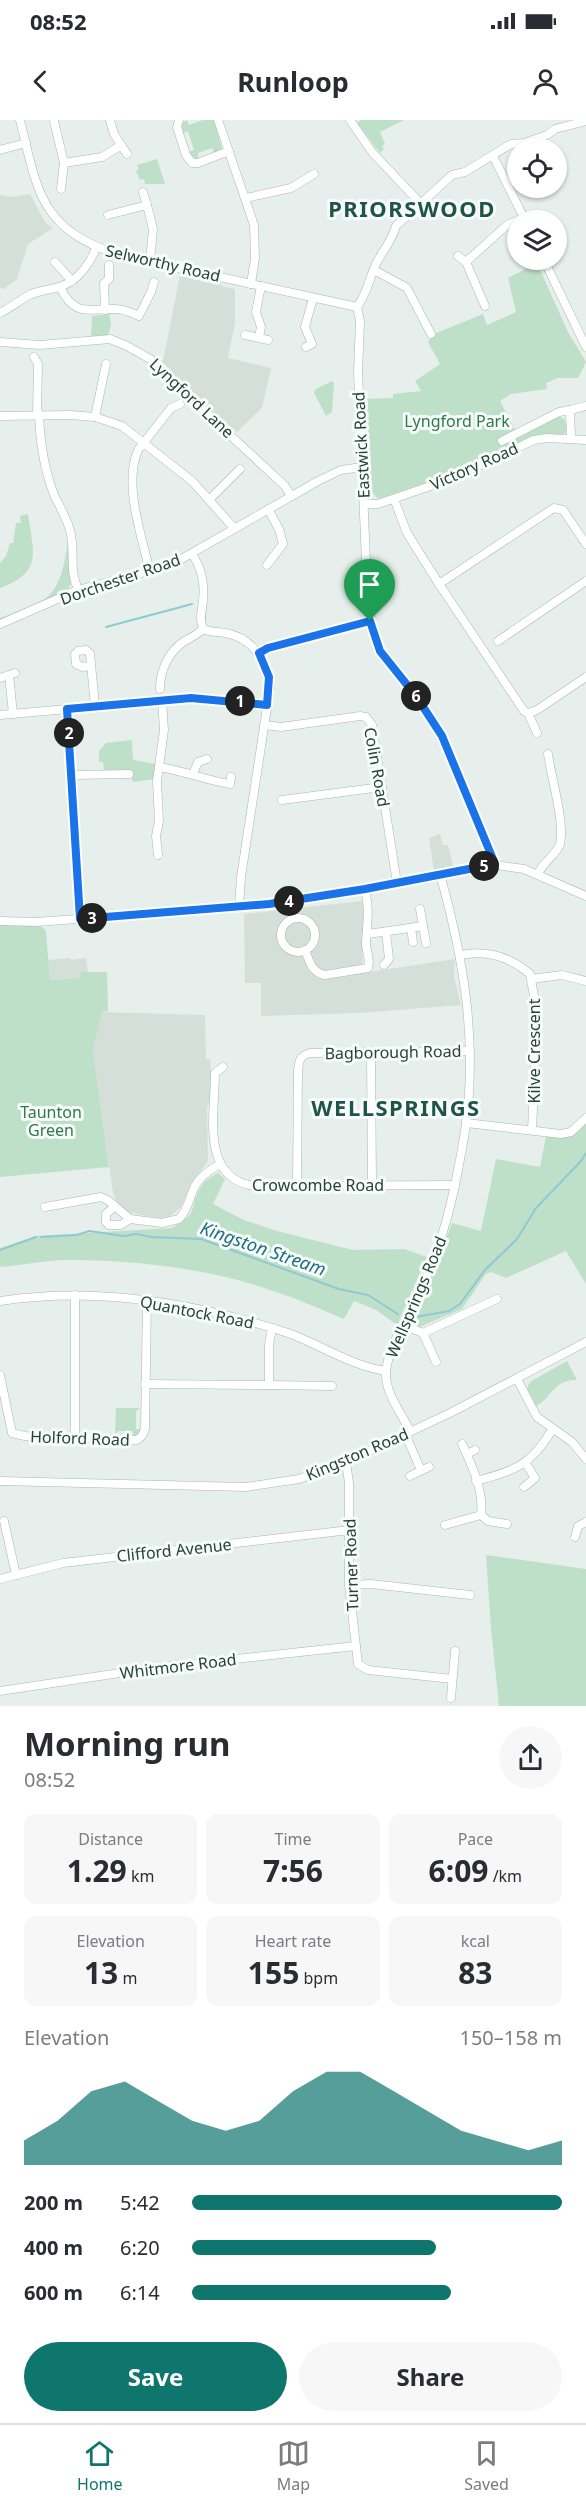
<!DOCTYPE html>
<html lang="en">
<head>
<meta charset="utf-8">
<style>
	:root { --surface:#fff; --page:#f7f7f7; --text:#2b2b33; --muted:#7c7c81; --line:#e1e1e2; --accent:#0f766e }
	body { margin:0; font-family:"Noto Sans",sans-serif; background:var(--page); color:var(--text); height:100vh; display:flex; flex-direction:column; font-size:22px; white-space:nowrap }
	* { box-sizing:border-box; margin:0 }
	p { font-size:20px; color:var(--muted) }
	.icon { flex:none; width:33px; height:33px; fill:none; stroke:currentColor; stroke-width:2; stroke-linecap:round; stroke-linejoin:round }
	.map { position:relative; height:1586px; overflow:hidden }
	.panel { display:flex; flex-direction:column; background:var(--surface); flex:1 }
	.panel>* { flex:none }
	.tools { position:absolute; left:507px; top:18px; display:grid; gap:12px }
	.tools a { display:grid; place-items:center; width:60px; height:60px; border-radius:50%; background:var(--surface); box-shadow:0 2px 4px #0004; font-size:30px }
	.pin { position:absolute; display:grid; place-items:center; width:51px; height:51px; color:#fff; margin:-62px -26px; border-radius:50% 50% 50% 0; rotate:-45deg; box-shadow:0 0 6px #0007 }
	.pin .icon { rotate:45deg }
	.km { position:absolute; width:30px; height:30px; margin:-15px; border-radius:50%; background:#222; color:#fff; font-size:16px; line-height:30px; text-align:center }
	.round { display:grid; place-items:center; flex:none; width:63px; height:63px; border-radius:32px; background:var(--page) }
	.overview { display:flex; align-items:center; justify-content:space-between; height:102px; padding:0 24px }
	h1 { font-size:33px; font-weight:700; line-height:45px }
	.stats { display:grid; grid-template-columns:repeat(3,1fr); gap:9px; height:102px; padding:6px 24px }
	.stats div { display:grid; align-content:center; border-radius:12px; background:var(--page); text-align:center }
	.stats b { font-size:30px; font-weight:700 }
	.stats small { font-size:16px; font-weight:400 }
	.stats p { font-size:16px }
	.chart { height:168px; padding:12px 24px }
	.chart p { display:flex; justify-content:space-between }
	.chart svg { width:100%; height:108px; margin-top:6px; fill:var(--accent); opacity:.7 }
	.action { display:flex; gap:12px; margin-top:auto; padding:12px 24px }
	.action a { flex:1; height:69px; border-radius:36px; background:var(--accent); color:#fff; font-size:24px; font-weight:700; line-height:69px; text-align:center }
	.action a+a { background:var(--page); color:var(--text) }
	ul { padding:0 24px; list-style:none; font-size:20px }
	li { display:grid; grid-template-columns:96px 72px 1fr; align-items:center; height:45px }
	li i { height:15px; border-radius:8px; background:var(--accent) }
	.status { display:flex; justify-content:space-between; align-items:center; height:42px; padding:0 30px; background:var(--surface); direction:ltr }
	.status svg { height:16px; fill:currentColor }
	header { display:flex; justify-content:space-between; align-items:center; height:78px; padding:0 24px; background:var(--surface); font-size:27px; font-weight:700 }
	.dock { display:flex; justify-content:space-around; align-items:center; height:84px; border-top:2px solid var(--line); background:var(--surface); font-size:16px; color:var(--muted) }
	.dock a { display:grid; justify-items:center; gap:3px }
	.dock .current { color:var(--accent) }
	.map>svg:first-child { display:block }
	.built { fill:#d4dfda }
	.green { fill:#bfe0c8 }
	.lines { fill:none; stroke-linecap:round; stroke-linejoin:round }
	.stream { stroke:#8ec9d4; stroke-width:2 }
	.minor-casing { stroke:#a8b8b2; stroke-width:9 }
	.minor { stroke:#fff; stroke-width:8 }
	.route-casing { stroke:#fff; stroke-width:12 }
	.route { stroke:#1a73e8; stroke-width:8 }
	.labels { text-anchor:middle; stroke-width:6; stroke-linejoin:round; paint-order:stroke }
	.street-label { font-size:16px; fill:#24423a; stroke:#f7fbf9 }
	.park-label { font-size:16px; fill:#2d7a4b; stroke:#f7fbf9 }
	.water-label { font-size:18px; font-style:italic; fill:#1c6f80; stroke:#f7fbf9 }
	.district-label { font-size:22px; font-weight:bold; letter-spacing:1.5px; fill:#1f5548; stroke:#f7fbf9 }
</style>
</head>
<body>
<div class="status"><b>08:52</b><svg viewBox="0 0 49 12"><path d="M0 12V9h3v3zM5 12V6h3v6zM10 12V3h3v9zM15 12V0h3v12zM26 1h20v11H26zM47 4h2v5h-2z"/></svg></div>
<header><svg class="icon" aria-label="back" viewBox="0 0 24 24"><path d="M15 5l-7 7 7 7"/></svg>Runloop<svg class="icon" aria-label="person" viewBox="0 0 24 24"><circle cx="12" cy="8" r="4"/><path d="M4 21q1-7 8-7t8 7"/></svg></header>
<div class="map">
<svg width="586" height="1586" viewBox="0 0 586 1586">
	<rect width="100%" height="100%" fill="#e6efeb"/>
	<g class="built">
		<polygon points="30,74 45,102 53,108 28,124 17,159 4,169 0,168 0,75 12,77"/>
		<polygon points="180,155 221,162 221,166 235,169 235,202 228,238 271,248 262,288 237,312 202,284 163,241"/>
		<polygon points="440,714 443,725 448,725 453,747 434,751 429,718"/>
		<polygon points="362,781 365,791 362,825 363,853 455,839 454,856 461,885 359,893 261,896 261,863 245,863 244,794"/>
		<polygon points="70,838 71,840 86,838 88,852 81,852 79,858 50,860 48,840"/>
		<polygon points="102,892 205,895 206,939 210,939 211,954 210,979 207,988 208,1041 191,1064 181,1087 169,1097 157,1098 128,1092 117,1082 113,1073 93,930"/>
	</g>
	<g class="green">
		<polygon points="187,0 189,5 203,0 214,0 222,29 214,33 212,28 198,33 198,39 192,37 189,32 194,30 188,11 183,13 182,3"/>
		<polygon points="361,0 404,0 380,12 385,24 382,26 384,29 380,33 357,3"/>
		<polygon points="157,39 165,64 145,64 144,59 140,60 136,51 139,49 137,45"/>
		<polygon points="537,143 568,212 586,242 578,258 558,258 546,263 547,269 511,274 500,281 515,310 557,295 565,300 567,310 564,314 551,315 466,349 378,379 369,369 365,279 393,278 393,274 421,271 415,261 440,244 428,222 434,214 483,194 487,205 516,192 508,158"/>
		<polygon points="109,194 111,205 108,216 91,218 92,196"/>
		<polygon points="332,261 334,263 332,292 326,296 314,273 316,269"/>
		<path d="M28,394C33,432 44,452 0,468V443L6,436L10,423H13L16,403H21L20,396Z"/>
		<path d="M68,422L71,462L68,470L0,501V498C52,481 59,477 68,422Z"/>
		<polygon points="132,620 133,640 156,644 156,659 133,662 129,653 104,652 103,642 99,642 99,631 106,623"/>
		<polygon points="0,804 40,805 46,811 50,860 79,858 81,852 107,852 108,891 102,892 93,930 109,1047 0,1057"/>
		<polygon points="586,1001 586,1164 566,1131 506,1158 491,1152 486,1154 462,1189 417,1208 413,1203 414,1193 429,1164 452,1103 481,1111 496,1039 540,1047 546,1016 562,1017"/>
		<path d="M218,1053L225,1059L213,1084L244,1100L277,1111L353,1130L404,1129L427,1137L397,1205L376,1190L354,1181L344,1199C318,1188 293,1177 267,1169C208,1148 126,1139 64,1140C42,1141 21,1145 0,1147V1128L36,1116L172,1108C202,1091 188,1086 202,1065C205,1060 213,1056 218,1053Z"/>
		<path d="M567,1241L577,1260C552,1260 553,1277 536,1286L527,1268L530,1262Z"/>
		<polygon points="116,1288 140,1288 136,1291 136,1309 140,1309 138,1314 133,1316 132,1311 118,1311 115,1315"/>
		<polygon points="486,1435 586,1449 586,1586 499,1586 491,1508"/>
	</g>
	<g class="lines">
		<g class="stream">
			<polyline points="106,507 192,484"/>
			<polyline points="41,1117 77,1115 89,1111 124,1116 136,1114 152,1117 201,1119 339,1169 368,1175 398,1194"/>
			<polyline points="0,1130 36,1117"/>
			<polyline points="416,1197 449,1191 460,1184 485,1150 517,1119 536,1088 581,1041 586,1033"/>
		</g>
		<defs>
			<g id="minor">
				<path d="M20,0C38,73 40,109 119,135L357,187"/>
				<polyline points="110,0 114,14 127,34"/>
				<polyline points="179,0 177,7 186,35 192,43 198,43 229,31"/>
				<polyline points="218,0 254,105 255,138 251,164"/>
				<polyline points="350,0 372,32 420,83"/>
				<polyline points="54,1 64,43 102,37 120,26"/>
				<polyline points="0,30 26,23"/>
				<polyline points="493,36 525,100"/>
				<polyline points="61,69 64,43"/>
				<polyline points="143,72 147,85"/>
				<polyline points="246,78 291,68 314,54"/>
				<polyline points="108,95 147,85 153,109 150,141"/>
				<polyline points="458,136 466,142"/>
				<polyline points="544,140 586,227"/>
				<polyline points="55,142 72,161"/>
				<polyline points="374,150 407,168 431,214"/>
				<path d="M60,167C75,198 88,188 116,189C124,189 132,193 139,196L151,172L154,162"/>
				<polyline points="485,186 466,142 507,105 523,98"/>
				<polyline points="357,187 360,201 358,252 368,489 374,517 380,531 416,576 449,630 495,745"/>
				<path d="M357,187C367,174 369,159 376,144C383,130 392,121 396,106L452,55L465,52L511,24L524,23L547,15L555,9L586,1"/>
				<polyline points="105,190 104,163 109,159 109,145"/>
				<path d="M0,193C10,188 19,181 29,175C40,170 51,170 62,166C78,160 90,144 96,128"/>
				<polyline points="245,215 268,220"/>
				<polyline points="259,217 261,207 256,192 261,166"/>
				<polyline points="0,222 40,225 110,219 127,226 159,244 188,276 285,366 291,376"/>
				<polyline points="306,227 312,224 305,207 313,178"/>
				<polyline points="34,237 38,244 37,294"/>
				<polyline points="570,290 586,286"/>
				<path d="M39,294C40,323 44,350 55,377C61,389 69,402 71,415C75,437 69,448 78,470"/>
				<polyline points="0,296 71,295 95,297 122,306 192,361 234,408"/>
				<polyline points="95,297 106,244"/>
				<polyline points="502,321 559,292 570,290 571,318"/>
				<polyline points="210,379 240,349"/>
				<polyline points="394,379 407,413 439,464 554,388 563,390 586,424"/>
				<polyline points="364,384 378,384 448,360 534,320 547,318 586,320"/>
				<path d="M192,434C201,447 205,464 203,480C202,491 199,499 203,509"/>
				<polyline points="267,445 283,424 279,409 268,389"/>
				<path d="M150,452C142,417 123,365 138,330L171,288L180,284"/>
				<polyline points="439,464 524,591 528,593 537,590 586,557"/>
				<polyline points="0,504 78,470 171,445 318,361 341,350 362,347"/>
				<path d="M203,509C210,513 218,511 226,513C254,519 267,541 270,568L241,757L239,787"/>
				<polyline points="498,521 586,461"/>
				<polyline points="259,533 268,528 370,501"/>
				<polyline points="91,546 83,547 76,544 75,534 78,531 86,530 90,534 95,586"/>
				<polyline points="9,555 13,594"/>
				<polyline points="0,558 15,553"/>
				<path d="M160,569C160,551 168,533 183,522C190,518 197,515 203,509"/>
				<polyline points="67,589 80,799"/>
				<polyline points="528,593 537,613"/>
				<polyline points="0,595 191,578 267,585"/>
				<polyline points="264,605 281,607 360,596 366,597 372,605 397,763"/>
				<path d="M159,647C184,651 205,660 230,664L231,657"/>
				<polyline points="193,654 198,642 207,639"/>
				<polyline points="73,655 129,654"/>
				<polyline points="282,680 382,667"/>
				<polyline points="158,735 156,716 159,701 157,661 164,610 162,580"/>
				<path d="M538,754C543,742 557,734 560,724C565,702 551,657 548,634"/>
				<polyline points="420,789 426,823"/>
				<circle cx="298" cy="815" r="17"/>
				<polyline points="0,801 36,802 242,787 365,769 495,745 524,749 586,776"/>
				<polyline points="411,808 413,822"/>
				<polyline points="368,814 423,806"/>
				<path d="M305,830C310,842 311,852 325,855L368,848C371,840 366,832 366,823C367,801 370,792 365,769"/>
				<path d="M461,835C486,830 510,837 530,854L534,876L536,924L532,1010"/>
				<polyline points="384,845 389,839 386,812"/>
				<polyline points="531,859 562,855 586,861"/>
				<polyline points="371,933 372,1065"/>
				<path d="M223,947L215,953C215,994 200,1058 254,1066L455,1065"/>
				<polyline points="466,1003 561,1014 571,1012 586,998"/>
				<path d="M297,1065L298,951C299,942 299,936 310,933L470,931"/>
				<path d="M45,1087L101,1077L109,1081L130,1099L162,1103L179,1099C188,1089 189,1080 194,1068C199,1057 210,1050 220,1044"/>
				<polyline points="114,1087 106,1094 106,1102 109,1105 121,1105 130,1099"/>
				<path d="M0,1181C96,1166 196,1183 288,1213C321,1225 351,1246 386,1251"/>
				<polyline points="403,1205 423,1213 497,1179"/>
				<polyline points="423,1213 436,1242"/>
				<polyline points="0,1255 12,1313 25,1316 137,1320 142,1316 145,1309 147,1180"/>
				<polyline points="517,1259 537,1297 572,1322 586,1339"/>
				<polyline points="145,1264 269,1265 269,1225 272,1208"/>
				<polyline points="269,1265 332,1266"/>
				<path d="M410,1311C402,1294 385,1273 386,1253C387,1226 416,1182 427,1156C447,1110 457,1060 465,1011C478,922 464,840 440,754"/>
				<polyline points="405,1314 421,1350"/>
				<polyline points="75,1318 75,1175"/>
				<polyline points="467,1334 475,1330"/>
				<polyline points="346,1342 349,1363 349,1465 358,1544 368,1550 452,1559"/>
				<polyline points="410,1356 429,1347"/>
				<polyline points="0,1361 246,1367 299,1359 346,1342 450,1293 586,1222"/>
				<path d="M476,1361C515,1351 531,1345 552,1310"/>
				<polyline points="524,1367 535,1358 526,1344"/>
				<polyline points="481,1395 488,1401 507,1404"/>
				<polyline points="4,1401 16,1455"/>
				<path d="M445,1405L481,1395C484,1371 472,1345 462,1324"/>
				<polyline points="575,1417 578,1406 586,1402"/>
				<polyline points="0,1459 63,1443 350,1410"/>
				<polyline points="349,1465 371,1464 470,1475"/>
				<polyline points="0,1571 153,1548 356,1526"/>
				<polyline points="451,1578 455,1531"/>
			</g>
		</defs>
		<use href="#minor" class="minor-casing"/>
		<use href="#minor" class="minor"/>
	</g>
	<g class="lines">
		<defs>
			<polygon id="route" points="370,501 380,531 416,576 442,616 495,744 365,769 269,784 80,799 67,589 191,578 267,585 269,557 259,533 268,528"/>
		</defs>
		<use href="#route" class="route-casing"/>
		<use href="#route" class="route"/>
	</g>
	<g class="labels">
		<g class="street-label">
			<text transform="translate(163 143) rotate(13)" y="6">Selworthy Road</text>
			<text transform="translate(192 278) rotate(43)" y="6">Lyngford Lane</text>
			<text transform="translate(361 325) rotate(-93)" y="6">Eastwick Road</text>
			<text transform="translate(474 346) rotate(-24)" y="6">Victory Road</text>
			<text transform="translate(120 459) rotate(-19)" y="6">Dorchester Road</text>
			<text transform="translate(377 647) rotate(80)" y="6">Colin Road</text>
			<text transform="translate(534 931) rotate(-90)" y="6">Kilve Crescent</text>
			<text transform="translate(393 932) rotate(-1)" y="6">Bagborough Road</text>
			<text x="318" y="1071">Crowcombe Road</text>
			<text transform="translate(416 1177) rotate(-67)" y="6">Wellsprings Road</text>
			<text transform="translate(197 1192) rotate(11)" y="6">Quantock Road</text>
			<text transform="translate(80 1318) rotate(2)" y="6">Holford Road</text>
			<text transform="translate(357 1334) rotate(-23)" y="6">Kingston Road</text>
			<text transform="translate(174 1430) rotate(-6)" y="6">Clifford Avenue</text>
			<text transform="translate(351 1445) rotate(-92)" y="6">Turner Road</text>
			<text transform="translate(178 1546) rotate(-7)" y="6">Whitmore Road</text>
		</g>
		<g class="park-label">
			<text x="457" y="307">Lyngford Park</text>
			<text x="51" y="998">Taunton<tspan x="51" dy="18">Green</tspan></text>
		</g>
		<g class="water-label">
			<text transform="translate(263 1129) rotate(19)" y="6">Kingston Stream</text>
		</g>
		<g class="district-label">
			<text x="412" y="97">PRIORSWOOD</text>
			<text x="396" y="996">WELLSPRINGS</text>
		</g>
	</g>
</svg>
<div class="tools">
<a><svg class="icon" aria-label="locate" viewBox="0 0 24 24"><circle cx="12" cy="12" r="6"/><path d="M12 2v4M12 18v4M2 12h4M18 12h4"/></svg></a>
<a><svg class="icon" aria-label="layers" viewBox="0 0 24 24"><path d="M12 4l9 5-9 5-9-5zM3 14l9 5 9-5"/></svg></a>
</div>
<div class="pin" style="left:370px;top:501px;background:#1e9e55"><svg class="icon" aria-label="arrive" viewBox="0 0 24 24"><path d="M6 21V4h12l-3 4 3 4H6"/></svg></div>
<b class="km" style="left:240px;top:581px">1</b>
<b class="km" style="left:69px;top:613px">2</b>
<b class="km" style="left:92px;top:798px">3</b>
<b class="km" style="left:289px;top:781px">4</b>
<b class="km" style="left:484px;top:746px">5</b>
<b class="km" style="left:416px;top:576px">6</b>
</div>
<section class="panel">
<div class="overview"><div><h1>Morning run</h1><p>08:52</p></div><a class="round"><svg class="icon" aria-label="share" viewBox="0 0 24 24"><path d="M12 15V3M7 8l5-5 5 5M5 13v7h14v-7"/></svg></a></div>
<div class="stats">
<div><p>Distance</p><b>1.29<small> km</small></b></div>
<div><p>Time</p><b>7:56</b></div>
<div><p>Pace</p><b>6:09<small> /km</small></b></div>
</div>
<div class="stats">
<div><p>Elevation</p><b>13<small> m</small></b></div>
<div><p>Heart rate</p><b>155<small> bpm</small></b></div>
<div><p>kcal</p><b>83</b></div>
</div>
<div class="chart"><p><span>Elevation</span>150–158 m</p>
<svg viewBox="0 0 160 44" preserveAspectRatio="none"><path d="M0 44V34L10 26L20 14L30 10L40 18L50 26L60 30L70 26L80 14L90 6L100 6L110 14L120 22L130 30L140 34L150 38L160 34V44z"/></svg>
</div>
<ul>
<li><b>200 m</b>5:42<i style="width:100%"></i></li>
<li><b>400 m</b>6:20<i style="width:66%"></i></li>
<li><b>600 m</b>6:14<i style="width:70%"></i></li>
</ul>
<div class="action"><a>Save</a><a>Share</a></div>
</section>
<nav class="dock">
<a class="current"><svg class="icon" aria-label="home" viewBox="0 0 24 24"><path d="M3 11l9-7 9 7M6 9v11h12V9"/></svg>Home</a>
<a><svg class="icon" aria-label="map" viewBox="0 0 24 24"><path d="M3 6l6-2 6 2 6-2v14l-6 2-6-2-6 2zM9 4v14M15 6v14"/></svg>Map</a>
<a><svg class="icon" aria-label="saved" viewBox="0 0 24 24"><path d="M7 4h10v16l-5-4-5 4z"/></svg>Saved</a>
</nav>
</body>
</html>
